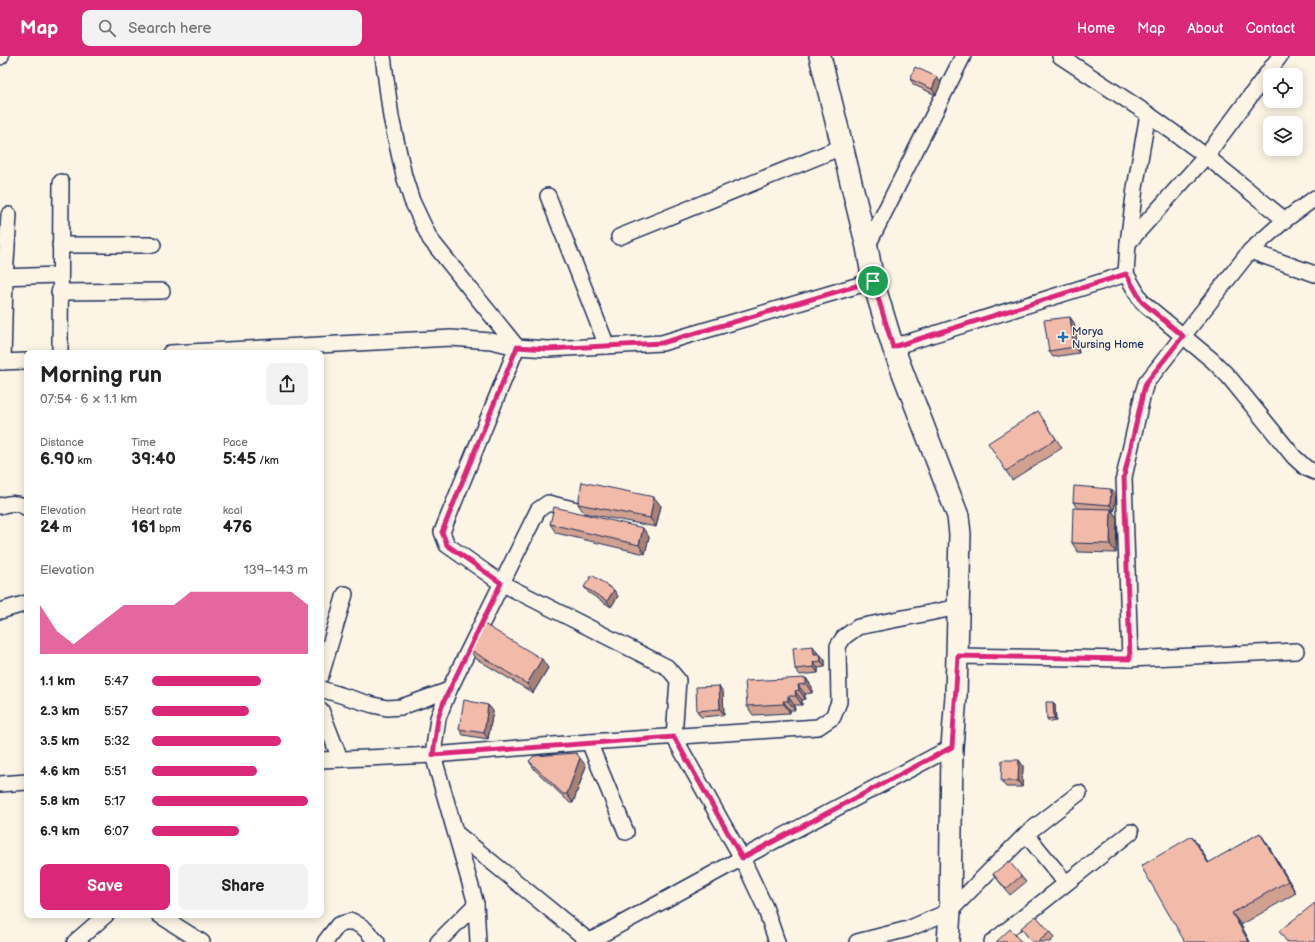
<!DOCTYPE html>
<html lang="en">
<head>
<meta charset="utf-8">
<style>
	:root { --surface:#fff; --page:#f2f2f2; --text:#222; --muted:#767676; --accent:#db2777 }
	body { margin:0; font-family:"Balsamiq Sans",sans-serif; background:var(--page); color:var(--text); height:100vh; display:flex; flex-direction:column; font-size:15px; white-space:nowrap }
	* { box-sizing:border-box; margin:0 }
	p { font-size:13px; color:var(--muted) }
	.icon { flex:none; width:22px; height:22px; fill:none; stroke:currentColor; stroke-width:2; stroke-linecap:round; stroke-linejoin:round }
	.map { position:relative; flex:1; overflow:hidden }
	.side { position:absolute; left:24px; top:294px; width:300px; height:568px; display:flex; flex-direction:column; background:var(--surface); border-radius:8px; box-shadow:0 2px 10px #0003 }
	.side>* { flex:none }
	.buttons { position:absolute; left:1263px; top:12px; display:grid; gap:8px }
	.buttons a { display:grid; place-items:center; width:40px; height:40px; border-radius:8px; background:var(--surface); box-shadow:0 2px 10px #0003; font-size:20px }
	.pin { position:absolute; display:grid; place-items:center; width:34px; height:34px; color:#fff; margin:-17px; border:2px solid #fff; border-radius:50%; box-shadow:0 1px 4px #0007 }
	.round { display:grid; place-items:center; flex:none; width:42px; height:42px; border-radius:8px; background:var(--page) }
	.head { display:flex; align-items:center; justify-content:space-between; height:68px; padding:0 16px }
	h1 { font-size:22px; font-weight:700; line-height:30px }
	.metrics { display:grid; grid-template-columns:repeat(3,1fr); gap:6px; height:68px; padding:4px 16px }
	.metrics div { display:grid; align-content:center }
	.metrics b { font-size:17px; font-weight:700 }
	.metrics small { font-size:11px; font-weight:400 }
	.metrics p { font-size:11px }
	.chart { height:112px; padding:8px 16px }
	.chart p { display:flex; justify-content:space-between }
	.chart svg { width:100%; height:72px; margin-top:4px; fill:var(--accent); opacity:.7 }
	.cta { display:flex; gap:8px; margin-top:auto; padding:8px 16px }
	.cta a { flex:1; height:46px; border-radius:8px; background:var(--accent); color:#fff; font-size:16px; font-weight:700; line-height:46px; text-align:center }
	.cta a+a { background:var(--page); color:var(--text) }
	ul { padding:0 16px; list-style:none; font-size:13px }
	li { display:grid; grid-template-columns:64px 48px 1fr; align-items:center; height:30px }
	li i { height:10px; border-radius:5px; background:var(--accent) }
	header { display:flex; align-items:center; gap:24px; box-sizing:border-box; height:56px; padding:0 20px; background:var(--accent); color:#fff }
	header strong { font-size:19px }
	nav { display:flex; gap:22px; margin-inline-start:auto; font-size:14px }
	.search { width:280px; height:36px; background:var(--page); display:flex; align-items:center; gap:10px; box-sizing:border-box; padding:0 14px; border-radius:8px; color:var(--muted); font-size:15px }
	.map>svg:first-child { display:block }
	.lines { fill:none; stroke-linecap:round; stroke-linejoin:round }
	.street-casing { stroke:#1b2f5e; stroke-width:18 }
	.secondary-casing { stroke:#1b2f5e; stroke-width:24 }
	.street { stroke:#fcf5e5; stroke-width:15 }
	.secondary { stroke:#fcf5e5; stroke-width:21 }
	.wall { fill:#d0a091; stroke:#1b2f5e }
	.shaded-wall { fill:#a98276; stroke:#1b2f5e }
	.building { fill:#f2baa9; stroke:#1b2f5e }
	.route-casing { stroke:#fff; stroke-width:8 }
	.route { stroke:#db2777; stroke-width:5 }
	.poi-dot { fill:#1f6fb2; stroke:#fcf5e5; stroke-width:1.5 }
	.labels { text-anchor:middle; stroke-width:3; stroke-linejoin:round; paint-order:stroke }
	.poi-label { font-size:11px; fill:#1b2f5e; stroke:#fcf5e5; text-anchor:start }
</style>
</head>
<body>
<header>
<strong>Map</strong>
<div class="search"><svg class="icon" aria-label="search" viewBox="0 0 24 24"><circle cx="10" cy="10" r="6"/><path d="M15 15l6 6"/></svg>Search here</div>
<nav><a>Home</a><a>Map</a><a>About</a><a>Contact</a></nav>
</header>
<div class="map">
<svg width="1315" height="886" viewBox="0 0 1315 886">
	<rect width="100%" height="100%" fill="#fcf5e5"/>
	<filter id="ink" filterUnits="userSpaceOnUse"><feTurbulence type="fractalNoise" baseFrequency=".025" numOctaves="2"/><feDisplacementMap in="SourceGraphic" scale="8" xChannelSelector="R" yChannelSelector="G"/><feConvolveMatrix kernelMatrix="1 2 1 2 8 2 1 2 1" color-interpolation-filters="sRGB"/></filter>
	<g filter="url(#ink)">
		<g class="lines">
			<defs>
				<g id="street">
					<polyline points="383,0 391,61 404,120 412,145 430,183 517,291 442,476 447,489 501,527 667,611 678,624 674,681 742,802 765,851 777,886"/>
					<polyline points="1060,0 1148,58 1135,132 1128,187 1126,218 1142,246 1183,280 1250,195 1285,164 1315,142"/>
					<polyline points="0,1 1,0"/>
					<polyline points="1148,58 1206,100 1285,164"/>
					<polyline points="548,140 607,290"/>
					<polyline points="619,181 842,91"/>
					<polyline points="1128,187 1206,100 1280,0"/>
					<polyline points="60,189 153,189"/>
					<polyline points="867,191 963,0"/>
					<polyline points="1250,195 1315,218"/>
					<polyline points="0,221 59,219"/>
					<polyline points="59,236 162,235"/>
					<polyline points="893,291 1126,218"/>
					<polyline points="60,297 61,126"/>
					<polyline points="170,297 451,282 491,285 517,291 548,293 662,287 873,225"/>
					<polyline points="0,306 27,305"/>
					<polyline points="3,306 5,221 9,159"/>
					<path d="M0,450C10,447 18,446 27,452"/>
					<polyline points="0,555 27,547"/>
					<polyline points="958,600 1130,603 1296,595"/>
					<polyline points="1130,603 1124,421 1143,337 1146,327 1183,280 1212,304 1229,321 1294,401 1306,412 1315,416"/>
					<polyline points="321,619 345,538"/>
					<polyline points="321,633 373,649 387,652 401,651 449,634"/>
					<polyline points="321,654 340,703"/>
					<polyline points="589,686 626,776"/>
					<polyline points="321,704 433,699 589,686 818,671 833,661 839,646 838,590 844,581 858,571 959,551"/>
					<polyline points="0,728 27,726"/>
					<polyline points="456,777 590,886"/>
					<polyline points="1026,778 1066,827"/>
					<polyline points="159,859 202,886"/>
					<polyline points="75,886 106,859"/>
					<polyline points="325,886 338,869 352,865 364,872 377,886"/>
					<polyline points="438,886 476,848"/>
					<polyline points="478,886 476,848 433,699 438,662 449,634 538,454 548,447 577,454"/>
					<polyline points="588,886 742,802 952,691"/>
					<polyline points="857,886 908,873 950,855 1026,778 1079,737"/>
					<polyline points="992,886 1131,776"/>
				</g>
				<polyline id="secondary" points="820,0 867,191 873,225 893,291 958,460 960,478 956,640 952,691 950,855 948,886"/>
			</defs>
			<use href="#street" class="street-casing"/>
			<use href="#secondary" class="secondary-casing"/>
			<use href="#street" class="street"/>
			<use href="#secondary" class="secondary"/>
		</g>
		<g class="wall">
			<polygon points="910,23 941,27 936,39 914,29"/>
			<polygon points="1070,261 1074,267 1079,297 1053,301 1049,295"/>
			<polygon points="1044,364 1062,392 1012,424 1006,415"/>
			<polygon points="1116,439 1114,455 1112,455 1117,462 1116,497 1078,496 1072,487 1077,452 1073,446"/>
			<polygon points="578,448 661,450 656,471 584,457"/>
			<polygon points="550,468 649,481 645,498 556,477"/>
			<polygon points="584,531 618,540 611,551 589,537"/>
			<polygon points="469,593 548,612 533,637 475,602"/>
			<polygon points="817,596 818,598 825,604 825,611 818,612 818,617 800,619 795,613"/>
			<polygon points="806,622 812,631 812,637 805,638 805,643 802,644 802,649 794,649 795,654 790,654 790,657 753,659 747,650"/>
			<polygon points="719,630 723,636 724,659 701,661 697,655"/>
			<polygon points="488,649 493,655 488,683 463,679 459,673"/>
			<polygon points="1055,649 1056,665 1050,666 1047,663"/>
			<polygon points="1019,704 1023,710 1022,731 1006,731 1001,725"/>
			<polygon points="529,705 586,710 573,747 570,747 535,714"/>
			<polygon points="1260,777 1268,789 1296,837 1241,869 1250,886 1185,886 1200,792 1209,807"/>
			<polygon points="993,818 1021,820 1026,826 1010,839"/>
			<polygon points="1021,872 1050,876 1054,882 1050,886 1032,886"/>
		</g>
		<g class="shaded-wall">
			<polygon points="937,21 941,27 936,39 932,33"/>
			<polygon points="1070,261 1074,267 1079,297 1074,291"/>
			<polygon points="1111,433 1116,439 1114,455 1110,449"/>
			<polygon points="654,441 661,450 656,471 650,462"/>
			<polygon points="1111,453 1117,462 1116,497 1110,488"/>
			<polygon points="643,472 649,481 645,498 639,489"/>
			<polygon points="614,534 618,540 611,551 607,545"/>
			<polygon points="813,590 817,596 818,604 814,598"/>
			<polygon points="820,598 825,604 825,611 821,605"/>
			<polygon points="542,603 548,612 533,637 527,628"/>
			<polygon points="813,606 818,612 818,617 814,611"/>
			<polygon points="806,622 812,631 812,637 806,628"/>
			<polygon points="798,629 805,638 805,643 799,634"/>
			<polygon points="719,630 723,636 724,659 720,653"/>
			<polygon points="795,635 802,644 802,649 796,640"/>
			<polygon points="788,640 794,649 795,654 788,645"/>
			<polygon points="783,645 790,654 790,657 784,648"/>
			<polygon points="1053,646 1055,649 1056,665 1054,662"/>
			<polygon points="488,649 493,655 488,683 484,677"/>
			<polygon points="580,702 586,710 573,747 567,738"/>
			<polygon points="1019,704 1023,710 1022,731 1018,725"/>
			<polygon points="1260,777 1268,789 1296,837 1288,825"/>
			<polygon points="1192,780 1200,792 1216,819 1208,807"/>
			<polygon points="1232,857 1241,869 1250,886 1249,886"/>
		</g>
		<g class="building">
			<polygon points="915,11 937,21 932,33 910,23"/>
			<polygon points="1070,261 1074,291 1049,295 1044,264"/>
			<polygon points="1038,355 1056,383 1006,415 988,387"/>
			<polygon points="582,426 654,441 650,462 578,448"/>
			<polygon points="1074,430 1111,433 1110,449 1073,446"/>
			<polygon points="554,451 643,472 639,489 550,468"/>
			<polygon points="1073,452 1111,453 1110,488 1072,487"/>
			<polygon points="592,519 614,534 607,545 584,531"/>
			<polygon points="484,568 542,603 527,628 469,593"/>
			<polygon points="813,590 814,598 820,598 821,605 813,606 814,611 795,613 793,592"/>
			<polygon points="806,622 806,628 798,629 799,634 795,635 796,640 788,640 788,645 783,645 784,648 747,650 745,625"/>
			<polygon points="719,630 720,653 697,655 696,631"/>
			<polygon points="464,644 488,649 484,677 459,673"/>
			<polygon points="1046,646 1053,646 1054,662 1047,663"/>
			<polygon points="576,697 580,702 567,738 563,738 529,705 534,700"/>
			<polygon points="1002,704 1019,704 1018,725 1001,725"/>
			<polygon points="1260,777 1288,825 1232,857 1249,886 1185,886 1141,810 1192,780 1208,807"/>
			<polygon points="1009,805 1021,820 1006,833 993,818"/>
			<polygon points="1315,847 1315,886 1287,886 1279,875"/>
			<polygon points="1036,860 1050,876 1038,886 1032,886 1021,872"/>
			<polygon points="1010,873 1021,886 996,886"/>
		</g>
	</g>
	<g class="lines" filter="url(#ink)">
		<defs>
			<polygon id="route" points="1126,218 1142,246 1183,280 1146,327 1143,337 1124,421 1130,603 958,600 952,691 742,802 674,681 433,699 438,662 444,645 501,527 447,489 442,476 517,291 548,293 662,287 873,225 893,291"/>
		</defs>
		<use href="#route" class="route-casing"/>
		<use href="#route" class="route"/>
	</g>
	<path class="poi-dot" d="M1061 275h4v4h4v4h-4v4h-4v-4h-4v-4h4z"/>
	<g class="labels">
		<g class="poi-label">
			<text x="1072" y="279">Morya<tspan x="1072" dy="13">Nursing Home</tspan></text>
		</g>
	</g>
</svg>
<div class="buttons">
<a><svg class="icon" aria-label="locate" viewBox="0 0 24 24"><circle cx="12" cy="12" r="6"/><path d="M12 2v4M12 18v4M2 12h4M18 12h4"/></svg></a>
<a><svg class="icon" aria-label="layers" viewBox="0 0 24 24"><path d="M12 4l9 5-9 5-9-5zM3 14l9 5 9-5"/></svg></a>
</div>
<div class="pin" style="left:873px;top:225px;background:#1e9e55"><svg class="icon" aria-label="arrive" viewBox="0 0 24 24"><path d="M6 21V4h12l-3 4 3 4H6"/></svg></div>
<section class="side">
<div class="head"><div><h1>Morning run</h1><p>07:54 · 6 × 1.1 km</p></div><a class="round"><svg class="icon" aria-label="share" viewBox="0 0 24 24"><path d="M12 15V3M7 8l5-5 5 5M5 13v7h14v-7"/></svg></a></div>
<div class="metrics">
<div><p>Distance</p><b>6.90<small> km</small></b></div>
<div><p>Time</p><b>39:40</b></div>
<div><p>Pace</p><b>5:45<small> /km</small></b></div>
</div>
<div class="metrics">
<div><p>Elevation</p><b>24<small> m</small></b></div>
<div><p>Heart rate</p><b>161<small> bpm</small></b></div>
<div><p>kcal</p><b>476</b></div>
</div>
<div class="chart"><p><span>Elevation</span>139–143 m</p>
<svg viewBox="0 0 160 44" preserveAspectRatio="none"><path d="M0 44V14L10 30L20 38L30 30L40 22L50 14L60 14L70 14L80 14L90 6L100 6L110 6L120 6L130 6L140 6L150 6L160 14V44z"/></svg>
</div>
<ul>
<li><b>1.1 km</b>5:47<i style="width:70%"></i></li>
<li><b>2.3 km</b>5:57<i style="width:62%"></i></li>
<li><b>3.5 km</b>5:32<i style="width:83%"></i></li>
<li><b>4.6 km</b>5:51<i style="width:67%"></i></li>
<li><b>5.8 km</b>5:17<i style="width:100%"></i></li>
<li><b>6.9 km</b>6:07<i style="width:56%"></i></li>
</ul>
<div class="cta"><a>Save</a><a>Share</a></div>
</section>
</div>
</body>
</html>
